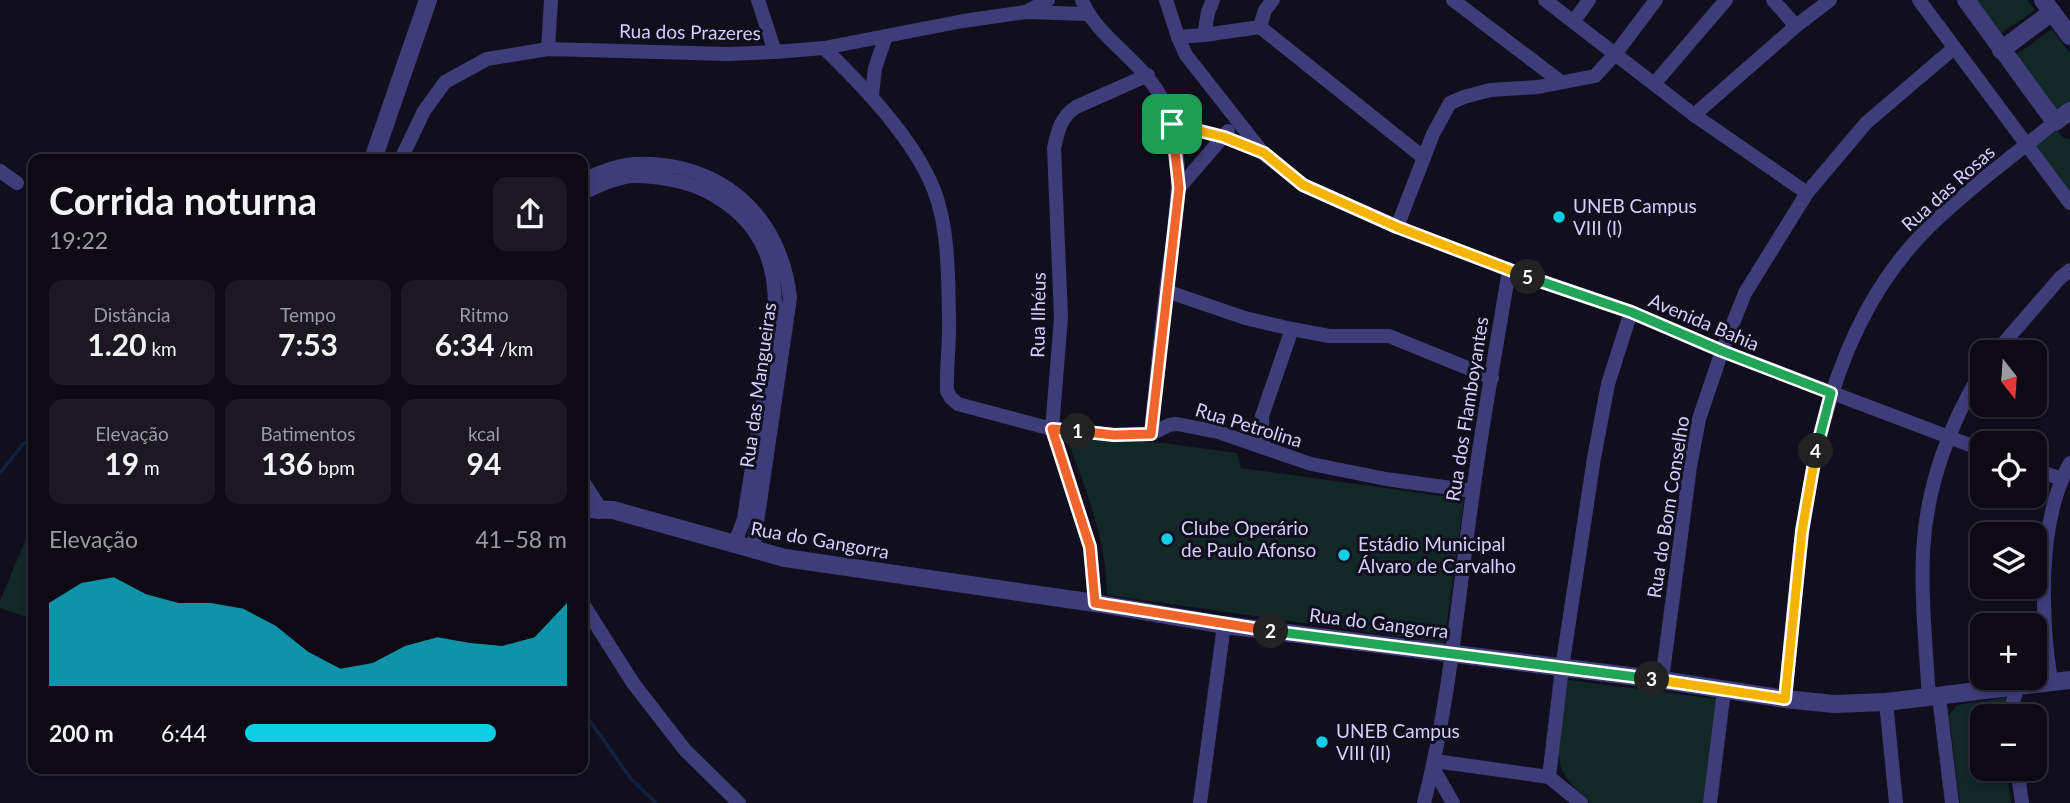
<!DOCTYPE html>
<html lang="pt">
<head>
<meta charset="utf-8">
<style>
	:root { --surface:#0d0a16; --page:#1b1823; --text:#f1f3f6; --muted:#9a9aa1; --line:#2d2b35; --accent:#10cde6 }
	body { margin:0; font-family:Lato,sans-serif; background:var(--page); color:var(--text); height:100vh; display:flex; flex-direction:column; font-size:26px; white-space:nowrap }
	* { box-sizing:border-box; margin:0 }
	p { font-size:23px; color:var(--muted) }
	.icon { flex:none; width:38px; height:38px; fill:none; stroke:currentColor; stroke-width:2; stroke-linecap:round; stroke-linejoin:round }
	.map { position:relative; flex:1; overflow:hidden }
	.drawer { position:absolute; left:28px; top:154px; width:560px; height:620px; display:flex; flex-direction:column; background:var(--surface); border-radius:14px; box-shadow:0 4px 10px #0003,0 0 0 2px var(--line) }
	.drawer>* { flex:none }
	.needle { width:46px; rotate:163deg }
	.buttons { position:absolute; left:1970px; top:340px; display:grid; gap:14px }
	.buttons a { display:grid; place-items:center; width:77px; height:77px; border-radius:14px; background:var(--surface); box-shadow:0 4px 10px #0003,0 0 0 2px var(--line); font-size:35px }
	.pin { position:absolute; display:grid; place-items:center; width:60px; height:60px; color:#fff; margin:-30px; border-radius:14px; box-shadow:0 4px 10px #0006 }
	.km { position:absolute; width:35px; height:35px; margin:-18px; border-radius:50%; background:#222; color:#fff; font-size:19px; line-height:35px; text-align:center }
	.round { display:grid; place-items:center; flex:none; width:74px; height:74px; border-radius:14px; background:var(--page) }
	.summary { display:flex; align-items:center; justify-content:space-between; height:119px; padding:0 21px }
	h1 { font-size:38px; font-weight:700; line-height:52px }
	.figures { display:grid; grid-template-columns:repeat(3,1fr); gap:10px; height:119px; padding:7px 21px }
	.figures div { display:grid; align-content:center; border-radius:14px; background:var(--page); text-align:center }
	.figures b { font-size:30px; font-weight:700 }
	.figures small { font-size:19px; font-weight:400 }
	.figures p { font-size:19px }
	.chart { height:196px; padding:14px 21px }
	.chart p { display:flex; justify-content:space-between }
	.chart svg { width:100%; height:126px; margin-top:7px; fill:var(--accent); opacity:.7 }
	ul { padding:0 21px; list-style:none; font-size:23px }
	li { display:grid; grid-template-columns:112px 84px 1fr; align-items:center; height:52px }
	li i { height:18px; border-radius:9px; background:var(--accent) }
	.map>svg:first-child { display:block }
	.green { fill:#112827 }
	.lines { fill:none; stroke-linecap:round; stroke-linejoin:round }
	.stream { stroke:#102240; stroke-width:3.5 }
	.minor { stroke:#3f3c7a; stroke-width:14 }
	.tertiary { stroke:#3f3c7a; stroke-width:18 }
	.split-1-casing { stroke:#fff; stroke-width:14 }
	.split-2-casing { stroke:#fff; stroke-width:14 }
	.split-3-casing { stroke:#fff; stroke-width:14 }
	.split-4-casing { stroke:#fff; stroke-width:14 }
	.split-5-casing { stroke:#fff; stroke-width:14 }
	.split-6-casing { stroke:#fff; stroke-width:14 }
	.split-1 { stroke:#f0652b; stroke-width:9 }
	.split-2 { stroke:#f0652b; stroke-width:9 }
	.split-3 { stroke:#22a559; stroke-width:9 }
	.split-4 { stroke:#f5b400; stroke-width:9 }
	.split-5 { stroke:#22a559; stroke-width:9 }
	.split-6 { stroke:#f5b400; stroke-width:9 }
	.poi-dot { fill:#10cde6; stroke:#110e1e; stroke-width:2.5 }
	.labels { text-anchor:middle; stroke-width:6; stroke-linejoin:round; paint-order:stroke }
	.street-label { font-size:19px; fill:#d4cefc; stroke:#110e1e }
	.poi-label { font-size:19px; fill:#d4cefc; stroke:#110e1e; text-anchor:start }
</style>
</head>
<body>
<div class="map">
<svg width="2070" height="803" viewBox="0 0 2070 803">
	<rect width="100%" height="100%" fill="#110e1e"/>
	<g class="green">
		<polygon points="1975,0 2027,0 2035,10 1999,35"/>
		<polygon points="2052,29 2070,53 2070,104 2057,113 2016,55"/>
		<polygon points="2057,130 2063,138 2070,139 2070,196 2034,147"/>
		<path d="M1066,437L1163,443L1237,453L1241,468L1464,499L1444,643L1107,595C1106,538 1086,489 1066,437Z"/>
		<polygon points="33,522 33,619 0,608 0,601"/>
		<path d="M1568,680L1717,699L1704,803H1590C1580,792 1563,779 1560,763C1556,740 1565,704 1568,680Z"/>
		<polygon points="2008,697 2001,716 1983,716 1983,768 2006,768 2011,803 1960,803 1949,715 1957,705"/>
	</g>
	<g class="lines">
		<g class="stream">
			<polyline points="0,473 23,444 33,439"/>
			<polyline points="583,711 631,779 656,803"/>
		</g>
		<g class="minor">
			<polyline points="758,0 775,52"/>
			<path d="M1082,0C1095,37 1145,61 1164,103C1190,163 1173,229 1166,291C1160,338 1156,386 1151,434"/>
			<polyline points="1166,0 1178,37 1186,55 1263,153 1303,185 1397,227 1509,270 1631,312 1722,351 1983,450"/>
			<polyline points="1453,0 1561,82"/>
			<polyline points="1545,0 1694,115 1807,193"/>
			<polyline points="1773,0 1796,26"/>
			<polyline points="1919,0 2070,203"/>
			<polyline points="1028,11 1048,0"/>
			<polyline points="1574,21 1589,0"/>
			<polyline points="1260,27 1424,158"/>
			<polyline points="1260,27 1265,10 1273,0"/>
			<polyline points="1204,35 1260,27"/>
			<polyline points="1178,37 1204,35 1208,12 1213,0"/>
			<path d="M824,48C863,86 914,139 934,190C949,229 948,276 949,317C950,342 946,367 947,391L951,398L958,404L1052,429L1114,435L1151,434L1169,425L1177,424L1218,432L1311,464L1386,479L1473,491"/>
			<polyline points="548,49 551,0"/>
			<polyline points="1654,84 1726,0"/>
			<polyline points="872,94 875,68 886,36"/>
			<polyline points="1694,115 1796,26 1830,0"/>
			<polyline points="1172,124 1224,137 1262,152"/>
			<polyline points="401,159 424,111 445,82 487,59 548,49 728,54 775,52 824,48 963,21 1026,12 1087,14"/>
			<polyline points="0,171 17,183"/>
			<path d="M583,180C598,173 617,165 634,164C719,160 781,214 790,298L753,550"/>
			<polyline points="1179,188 1228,131"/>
			<path d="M583,193C598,186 617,177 633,176C654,175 688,182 706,191C794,236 778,317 764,397C757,438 750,478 744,519L734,545"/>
			<polyline points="1397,227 1433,134 1450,103 1464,97 1490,90 1538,87 1595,76 1616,53 1656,0"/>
			<polyline points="1166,291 1245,318 1292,329 1329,336 1389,336 1492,378"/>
			<polyline points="1996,352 2060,278 2070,270"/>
			<polyline points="1263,446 1262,416 1292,329"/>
			<polyline points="2035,469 2061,479"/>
			<path d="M1095,603L1090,547L1052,429L1061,318L1054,148C1058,130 1061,117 1076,107L1148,75"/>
			<polyline points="583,604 633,683 685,750 739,803"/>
			<polyline points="1662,680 1690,467 1699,419 1722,351 1745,293 1807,193 1866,123 1954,48"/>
			<path d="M2051,682C2041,617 2037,522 2070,463"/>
			<polyline points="1939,697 1952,803"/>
			<path d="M1929,698C1926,650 1921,600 1923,552C1926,489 1949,423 1983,370"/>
			<path d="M1785,699C1801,541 1807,346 1929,227C1968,189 2013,156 2055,122"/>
			<polyline points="1886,702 1896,803"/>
			<polyline points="2008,716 2018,687"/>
			<polyline points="1435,761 1549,777 1581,803"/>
			<polyline points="1433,768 1453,803"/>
			<polyline points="2017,768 2022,803"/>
			<polyline points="1549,777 1562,668 1594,458 1608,384 1631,312"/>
			<polyline points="1200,803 1224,625"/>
			<path d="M1424,803C1450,701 1458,596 1473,492C1483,418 1497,344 1509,270"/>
			<polyline points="1710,803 1724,691"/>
		</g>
		<g class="tertiary">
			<polyline points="1966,0 2055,122 2070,111"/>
			<polyline points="2043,0 2070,36"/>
			<polyline points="2001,50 2052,12"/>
			<polyline points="373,159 428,0"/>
			<polyline points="583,485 599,510"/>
			<polyline points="583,509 613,510 785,558 1095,603 1224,625 1662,680 1785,699 1834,704 1886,702 2070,680"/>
		</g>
	</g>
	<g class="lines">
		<defs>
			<polyline id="split-1" points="1078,431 1114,435 1151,434 1179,188 1172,124"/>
			<polyline id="split-2" points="1078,431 1052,429 1090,547 1095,603 1271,631"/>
			<polyline id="split-3" points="1271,631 1652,679"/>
			<polyline id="split-4" points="1652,679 1785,699 1802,531 1816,451"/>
			<polyline id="split-5" points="1528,277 1631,312 1722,351 1831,393 1816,451"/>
			<polyline id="split-6" points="1172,124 1224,137 1264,153 1303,185 1397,227 1528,277"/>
		</defs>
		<use href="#split-1" class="split-1-casing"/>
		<use href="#split-2" class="split-2-casing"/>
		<use href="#split-3" class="split-3-casing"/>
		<use href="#split-4" class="split-4-casing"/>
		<use href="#split-5" class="split-5-casing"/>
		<use href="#split-6" class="split-6-casing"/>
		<use href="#split-1" class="split-1"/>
		<use href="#split-2" class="split-2"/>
		<use href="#split-3" class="split-3"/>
		<use href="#split-4" class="split-4"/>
		<use href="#split-5" class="split-5"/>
		<use href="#split-6" class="split-6"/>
	</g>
	<g class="poi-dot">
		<circle cx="1559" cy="217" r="7"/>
		<circle cx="1167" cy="539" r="7"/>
		<circle cx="1344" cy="555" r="7"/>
		<circle cx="1322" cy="742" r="7"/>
	</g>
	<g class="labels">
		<g class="street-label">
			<text transform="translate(690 32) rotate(1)" y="7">Rua dos Prazeres</text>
			<text transform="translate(1948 188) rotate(-42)" y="7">Rua das Rosas</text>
			<text transform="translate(1038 315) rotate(-89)" y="7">Rua Ilhéus</text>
			<text transform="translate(1704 322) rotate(23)" y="7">Avenida Bahia</text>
			<text transform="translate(758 385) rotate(-82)" y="7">Rua das Mangueiras</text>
			<text transform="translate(1467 409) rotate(-81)" y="7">Rua dos Flamboyantes</text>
			<text transform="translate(1249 425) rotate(17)" y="7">Rua Petrolina</text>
			<text transform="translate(1668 507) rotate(-81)" y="7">Rua do Bom Conselho</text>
			<text transform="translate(820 540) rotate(10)" y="7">Rua do Gangorra</text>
			<text transform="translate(1379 623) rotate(7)" y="7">Rua do Gangorra</text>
		</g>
		<g class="poi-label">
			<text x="1573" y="213">UNEB Campus<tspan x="1573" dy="22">VIII (I)</tspan></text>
			<text x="1181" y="535">Clube Operário<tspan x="1181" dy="22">de Paulo Afonso</tspan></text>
			<text x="1358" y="551">Estádio Municipal<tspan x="1358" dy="22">Álvaro de Carvalho</tspan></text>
			<text x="1336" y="738">UNEB Campus<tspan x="1336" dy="22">VIII (II)</tspan></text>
		</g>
	</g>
</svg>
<div class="buttons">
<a><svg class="needle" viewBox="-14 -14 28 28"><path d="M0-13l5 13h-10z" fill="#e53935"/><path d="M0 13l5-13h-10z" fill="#9a9aa1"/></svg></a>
<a><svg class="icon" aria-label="locate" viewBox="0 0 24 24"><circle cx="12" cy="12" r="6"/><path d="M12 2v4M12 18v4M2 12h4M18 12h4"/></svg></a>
<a><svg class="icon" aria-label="layers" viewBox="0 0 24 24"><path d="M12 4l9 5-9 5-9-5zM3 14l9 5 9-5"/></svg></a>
<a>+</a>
<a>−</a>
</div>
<div class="pin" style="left:1172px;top:124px;background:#1e9e55"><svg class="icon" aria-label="arrive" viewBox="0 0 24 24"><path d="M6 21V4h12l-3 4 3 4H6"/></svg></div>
<b class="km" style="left:1078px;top:431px">1</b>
<b class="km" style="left:1271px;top:631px">2</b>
<b class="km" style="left:1652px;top:679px">3</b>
<b class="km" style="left:1816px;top:451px">4</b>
<b class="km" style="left:1528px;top:277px">5</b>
<section class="drawer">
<div class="summary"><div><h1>Corrida noturna</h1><p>19:22</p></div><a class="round"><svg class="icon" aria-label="share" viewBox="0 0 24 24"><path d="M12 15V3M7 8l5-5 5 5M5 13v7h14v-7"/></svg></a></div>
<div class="figures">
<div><p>Distância</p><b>1.20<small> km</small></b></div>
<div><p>Tempo</p><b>7:53</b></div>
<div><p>Ritmo</p><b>6:34<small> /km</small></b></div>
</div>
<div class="figures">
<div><p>Elevação</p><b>19<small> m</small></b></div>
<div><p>Batimentos</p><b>136<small> bpm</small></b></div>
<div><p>kcal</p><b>94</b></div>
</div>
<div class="chart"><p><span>Elevação</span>41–58 m</p>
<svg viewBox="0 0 160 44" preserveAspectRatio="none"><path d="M0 44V15L10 8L20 6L30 12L40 15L50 15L60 17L70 23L80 32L90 38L100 36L110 30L120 27L130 29L140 30L150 27L160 15V44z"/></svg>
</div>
<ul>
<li><b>200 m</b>6:44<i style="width:78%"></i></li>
</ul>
</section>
</div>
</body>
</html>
